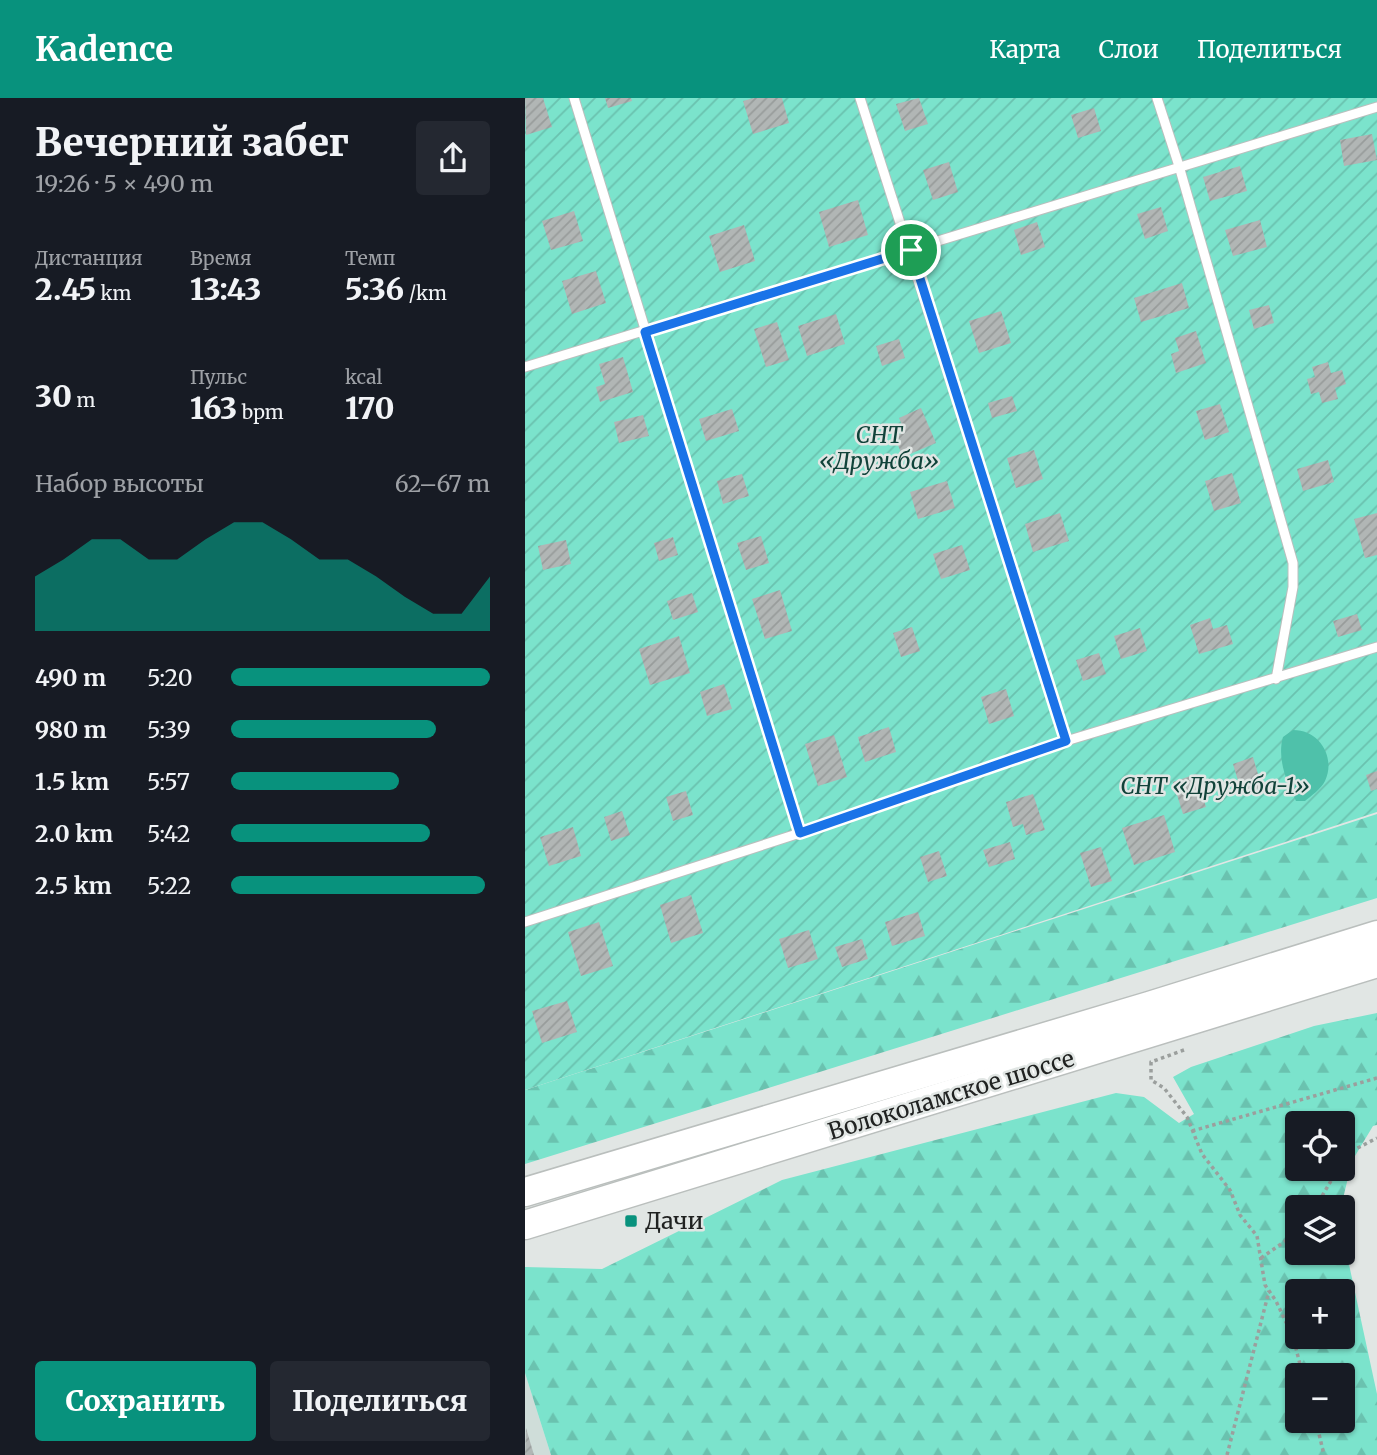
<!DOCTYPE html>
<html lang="ru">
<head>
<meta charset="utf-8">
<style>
	:root { --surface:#171b24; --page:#242831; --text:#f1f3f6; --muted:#9ea1a6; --accent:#08927d }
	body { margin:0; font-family:Merriweather,serif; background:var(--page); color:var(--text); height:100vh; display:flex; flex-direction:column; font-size:26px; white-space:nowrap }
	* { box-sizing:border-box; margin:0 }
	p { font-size:23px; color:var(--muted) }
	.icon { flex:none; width:38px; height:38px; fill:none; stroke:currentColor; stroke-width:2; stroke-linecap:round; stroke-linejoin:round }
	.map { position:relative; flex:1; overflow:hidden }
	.side { display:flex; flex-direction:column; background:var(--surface); width:525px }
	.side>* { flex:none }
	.fabs { position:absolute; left:760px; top:1013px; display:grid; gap:14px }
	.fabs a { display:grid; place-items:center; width:70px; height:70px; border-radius:7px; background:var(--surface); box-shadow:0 2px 5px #0004; font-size:35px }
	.pin { position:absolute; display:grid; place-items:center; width:60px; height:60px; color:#fff; margin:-30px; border:4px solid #fff; border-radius:50%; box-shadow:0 2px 7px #0007 }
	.round { display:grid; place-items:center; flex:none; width:74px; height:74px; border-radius:7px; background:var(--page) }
	.head { display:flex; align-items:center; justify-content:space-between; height:119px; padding:0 35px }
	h1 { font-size:38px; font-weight:800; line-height:52px }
	.stats { display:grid; grid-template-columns:repeat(3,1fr); gap:10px; height:119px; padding:7px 35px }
	.stats div { display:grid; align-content:center }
	.stats b { font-size:30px; font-weight:800 }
	.stats small { font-size:19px; font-weight:400 }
	.stats p { font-size:19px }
	.chart { height:196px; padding:14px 35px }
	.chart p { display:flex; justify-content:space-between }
	.chart svg { width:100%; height:126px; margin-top:7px; fill:var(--accent); opacity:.7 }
	.cta { display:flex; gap:14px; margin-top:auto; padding:14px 35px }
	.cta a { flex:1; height:80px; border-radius:7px; background:var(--accent); color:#fff; font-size:28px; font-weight:800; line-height:80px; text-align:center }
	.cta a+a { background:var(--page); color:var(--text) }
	ul { padding:0 35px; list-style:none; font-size:23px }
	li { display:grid; grid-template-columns:112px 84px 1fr; align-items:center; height:52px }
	li i { height:18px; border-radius:9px; background:var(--accent) }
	header { display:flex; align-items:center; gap:42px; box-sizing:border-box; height:98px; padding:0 35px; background:var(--accent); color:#fff }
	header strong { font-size:33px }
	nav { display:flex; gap:38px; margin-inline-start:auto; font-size:24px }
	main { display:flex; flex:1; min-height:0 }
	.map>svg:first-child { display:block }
	.built { fill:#cfddd9 }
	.forest { fill:url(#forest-firs); fill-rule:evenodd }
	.garden { fill:url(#garden-furrows) }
	.water { fill:#4fc1aa }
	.building { fill:url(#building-hatch) }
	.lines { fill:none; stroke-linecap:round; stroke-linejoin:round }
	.lane-casing { stroke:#babfbd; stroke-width:11 }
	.primary-casing { stroke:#babfbd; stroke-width:31 }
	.path { stroke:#9b9f9d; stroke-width:3.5; stroke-dasharray:3.5 3.5; stroke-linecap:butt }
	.lane { stroke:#fff; stroke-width:9 }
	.primary { stroke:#fff; stroke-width:28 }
	.route-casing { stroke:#fff; stroke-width:14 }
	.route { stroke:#1a73e8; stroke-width:9 }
	.poi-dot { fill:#08927d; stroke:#e1e6e4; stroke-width:2.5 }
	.labels { text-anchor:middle; stroke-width:5; stroke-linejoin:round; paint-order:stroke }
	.park-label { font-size:23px; font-style:italic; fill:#11433a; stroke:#e1e6e4 }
	.street-label { font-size:23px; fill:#202221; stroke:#e1e6e4 }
	.poi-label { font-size:23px; fill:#202221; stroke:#e1e6e4; text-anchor:start }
</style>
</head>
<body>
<header>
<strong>Kadence</strong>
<nav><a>Карта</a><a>Слои</a><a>Поделиться</a></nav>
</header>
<main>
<section class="side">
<div class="head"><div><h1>Вечерний забег</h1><p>19:26 · 5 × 490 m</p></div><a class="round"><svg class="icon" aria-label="share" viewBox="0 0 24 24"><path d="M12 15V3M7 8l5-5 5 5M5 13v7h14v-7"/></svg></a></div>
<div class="stats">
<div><p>Дистанция</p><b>2.45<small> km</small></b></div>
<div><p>Время</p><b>13:43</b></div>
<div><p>Темп</p><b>5:36<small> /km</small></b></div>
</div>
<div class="stats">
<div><b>30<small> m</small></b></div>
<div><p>Пульс</p><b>163<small> bpm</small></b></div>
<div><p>kcal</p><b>170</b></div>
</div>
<div class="chart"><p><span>Набор высоты</span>62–67 m</p>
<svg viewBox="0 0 160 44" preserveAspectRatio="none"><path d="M0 44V25L10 19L20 12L30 12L40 19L50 19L60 12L70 6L80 6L90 12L100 19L110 19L120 25L130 32L140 38L150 38L160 25V44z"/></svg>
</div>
<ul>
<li><b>490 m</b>5:20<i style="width:100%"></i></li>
<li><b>980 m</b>5:39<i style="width:79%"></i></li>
<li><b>1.5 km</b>5:57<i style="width:65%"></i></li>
<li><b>2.0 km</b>5:42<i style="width:77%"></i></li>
<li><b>2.5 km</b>5:22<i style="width:98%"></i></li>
</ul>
<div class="cta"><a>Сохранить</a><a>Поделиться</a></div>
</section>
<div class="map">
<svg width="852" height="1357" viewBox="0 0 852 1357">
	<defs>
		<pattern id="forest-firs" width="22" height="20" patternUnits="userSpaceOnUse" patternTransform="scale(1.75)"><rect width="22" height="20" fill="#7be3cc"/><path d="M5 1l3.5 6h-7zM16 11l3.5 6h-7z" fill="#6ac2af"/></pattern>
		<pattern id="garden-furrows" width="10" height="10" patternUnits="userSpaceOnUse" patternTransform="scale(1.75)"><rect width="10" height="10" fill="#7be3cc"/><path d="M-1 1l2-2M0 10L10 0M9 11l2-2" fill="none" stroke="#6ac2af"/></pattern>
		<pattern id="building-hatch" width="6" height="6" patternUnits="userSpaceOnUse" patternTransform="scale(1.75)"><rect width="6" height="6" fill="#b1b6b5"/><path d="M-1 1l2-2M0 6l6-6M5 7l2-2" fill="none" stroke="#989c9b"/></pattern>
	</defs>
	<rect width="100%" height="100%" fill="#e1e6e4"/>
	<polygon class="built" points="0,1275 26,1357 0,1357"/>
	<g class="forest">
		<polygon points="852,716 852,800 0,1066 0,992"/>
		<path d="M852,915V1027L848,1028L827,1063L816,1109L772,1110V1155H817V1134L852,1296V1357H26L0,1275V1169L77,1171L257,1082L591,995L619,999L654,1025L669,1016L648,979L666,969L789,928ZM772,1026H817V1071H772ZM772,1194H817V1239H772ZM772,1278H817V1323H772Z"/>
	</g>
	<polygon class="garden" points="0,0 852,0 852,714 0,992"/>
	<path class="water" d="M768,632C795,632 811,660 800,683C796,691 786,698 780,703H771C761,683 752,660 758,639Z"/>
	<g class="building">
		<polygon points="0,0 18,0 27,29 1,37"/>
		<polygon points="80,0 106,0 107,3 83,10"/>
		<polygon points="229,0 257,0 264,25 228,36 218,3"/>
		<polygon points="394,0 403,26 380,33 371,6"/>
		<polygon points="569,10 576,33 553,40 546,17"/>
		<polygon points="847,36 852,62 819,68 815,42"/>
		<polygon points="424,64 433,94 408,102 398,72"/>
		<polygon points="715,68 722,93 685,103 678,79"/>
		<polygon points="333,102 343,137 304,149 294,114"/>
		<polygon points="636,109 643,133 620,141 612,116"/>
		<polygon points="49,113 58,143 26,152 17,123"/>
		<polygon points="735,122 742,149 708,158 700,132"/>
		<polygon points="512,124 520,149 496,157 489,132"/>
		<polygon points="219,127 230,163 195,174 184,138"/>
		<polygon points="71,173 81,205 47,216 37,183"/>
		<polygon points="657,185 664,210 616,224 609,200"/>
		<polygon points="744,207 749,225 729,231 724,212"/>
		<polygon points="476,213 486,245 454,255 444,223"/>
		<polygon points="311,216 320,246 282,258 273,228"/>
		<polygon points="252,224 264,262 241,269 229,231"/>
		<polygon points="671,233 681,265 651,275 646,256 654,253 650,240"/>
		<polygon points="374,241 380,260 357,268 351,248"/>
		<polygon points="98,259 108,294 75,304 71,289 80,286 74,266"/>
		<polygon points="803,264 806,275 817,272 821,286 810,290 813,301 797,305 794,294 786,296 782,281 790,279 787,269"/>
		<polygon points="487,298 492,313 467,320 463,305"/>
		<polygon points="695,306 704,334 680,342 671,313"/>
		<polygon points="396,310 411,345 378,359 369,338 380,334 374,320"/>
		<polygon points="207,311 214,333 181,343 174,321"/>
		<polygon points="118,317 124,338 94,345 89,324"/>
		<polygon points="509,352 518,381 491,390 482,360"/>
		<polygon points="803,362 809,384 778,393 772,371"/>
		<polygon points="707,375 716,405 689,413 680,383"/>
		<polygon points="217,376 224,398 198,406 192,383"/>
		<polygon points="422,383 430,410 393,421 385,394"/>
		<polygon points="535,415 544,443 508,454 500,426"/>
		<polygon points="852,415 852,457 840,460 829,421"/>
		<polygon points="236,438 244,465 221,472 212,445"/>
		<polygon points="148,439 153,457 134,463 129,445"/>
		<polygon points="41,442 46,466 18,472 13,448"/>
		<polygon points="437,447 445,472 416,481 408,456"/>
		<polygon points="255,492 267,533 240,541 227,501"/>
		<polygon points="167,495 173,514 148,522 142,503"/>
		<polygon points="832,516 837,532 813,539 808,523"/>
		<polygon points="685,520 688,531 702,527 708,546 674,556 665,527"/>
		<polygon points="387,529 395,553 376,559 368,535"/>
		<polygon points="615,530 622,553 596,561 589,538"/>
		<polygon points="154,538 165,575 125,587 114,551"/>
		<polygon points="574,555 581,576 558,583 551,562"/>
		<polygon points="199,586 207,611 182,618 175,594"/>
		<polygon points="481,591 489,618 464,626 456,599"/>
		<polygon points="364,629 371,654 340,664 333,639"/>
		<polygon points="309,637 322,679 293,688 280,646"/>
		<polygon points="728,659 737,690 717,696 708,666"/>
		<polygon points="852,673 852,691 846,693 841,677"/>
		<polygon points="671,676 681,709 658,716 648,684"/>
		<polygon points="161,693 168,717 148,723 141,699"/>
		<polygon points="508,696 520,732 501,737 498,726 488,729 481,704"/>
		<polygon points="97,713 105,737 86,743 79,719"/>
		<polygon points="639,717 650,754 609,767 597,730"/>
		<polygon points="48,729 56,758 24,768 15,739"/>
		<polygon points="485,744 490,761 464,769 458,752"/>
		<polygon points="576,749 587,783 566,789 555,755"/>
		<polygon points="414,753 422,778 403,784 395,759"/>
		<polygon points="166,797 178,835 146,845 135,807"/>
		<polygon points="393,814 400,838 367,848 360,824"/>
		<polygon points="74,824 88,868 56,878 43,834"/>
		<polygon points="284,832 293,861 263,870 254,841"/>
		<polygon points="337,841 343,861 317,869 310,849"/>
		<polygon points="42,903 52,934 17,945 7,913"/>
		<polygon points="1,1330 9,1357 0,1357"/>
	</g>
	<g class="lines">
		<defs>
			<g id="lane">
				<polyline points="49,0 275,735"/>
				<polyline points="335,0 541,643"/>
				<polyline points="632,0 654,68 768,465 768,489 751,581"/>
				<polyline points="0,269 852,9"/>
				<polyline points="0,824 275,735 541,643 852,549"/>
			</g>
			<g id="primary">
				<polyline points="0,1094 624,908 852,837"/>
				<polyline points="0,1127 852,865"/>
			</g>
		</defs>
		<use href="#lane" class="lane-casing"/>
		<use href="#primary" class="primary-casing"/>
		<g class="path">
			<polyline points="659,952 626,964 626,982 639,990 662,1019 677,1056 705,1092 715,1117 732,1138 740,1187 751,1203 768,1239 778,1278"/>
			<polyline points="667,1033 852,980"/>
			<polyline points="817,1063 821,1056 852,1040"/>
			<polyline points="790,1110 813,1071"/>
			<polyline points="736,1160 772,1135"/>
			<polyline points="791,1323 799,1357"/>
			<polyline points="702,1357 744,1193"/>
		</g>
		<use href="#lane" class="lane"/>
		<use href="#primary" class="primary"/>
	</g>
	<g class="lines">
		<defs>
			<polygon id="route" points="386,152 541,643 275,735 120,234"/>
		</defs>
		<use href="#route" class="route-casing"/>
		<use href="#route" class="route"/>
	</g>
	<rect class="poi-dot" x="99" y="1116" width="14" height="14" rx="3.5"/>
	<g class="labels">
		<g class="park-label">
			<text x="354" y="345">СНТ<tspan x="354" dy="26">«Дружба»</tspan></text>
			<text x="690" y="696">СНТ «Дружба-1»</text>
		</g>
		<g class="street-label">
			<text transform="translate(426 997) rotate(-17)" y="8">Волоколамское шоссе</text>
		</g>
		<g class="poi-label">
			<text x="120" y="1131">Дачи</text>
		</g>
	</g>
</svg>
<div class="fabs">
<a><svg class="icon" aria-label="locate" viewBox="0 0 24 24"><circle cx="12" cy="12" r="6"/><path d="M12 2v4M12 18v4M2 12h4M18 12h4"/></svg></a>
<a><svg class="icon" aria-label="layers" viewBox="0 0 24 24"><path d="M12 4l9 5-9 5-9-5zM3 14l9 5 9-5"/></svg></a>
<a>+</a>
<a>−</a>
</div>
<div class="pin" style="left:386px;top:152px;background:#1e9e55"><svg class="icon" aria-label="arrive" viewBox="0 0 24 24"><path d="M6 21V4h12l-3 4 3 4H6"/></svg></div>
</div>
</main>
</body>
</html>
